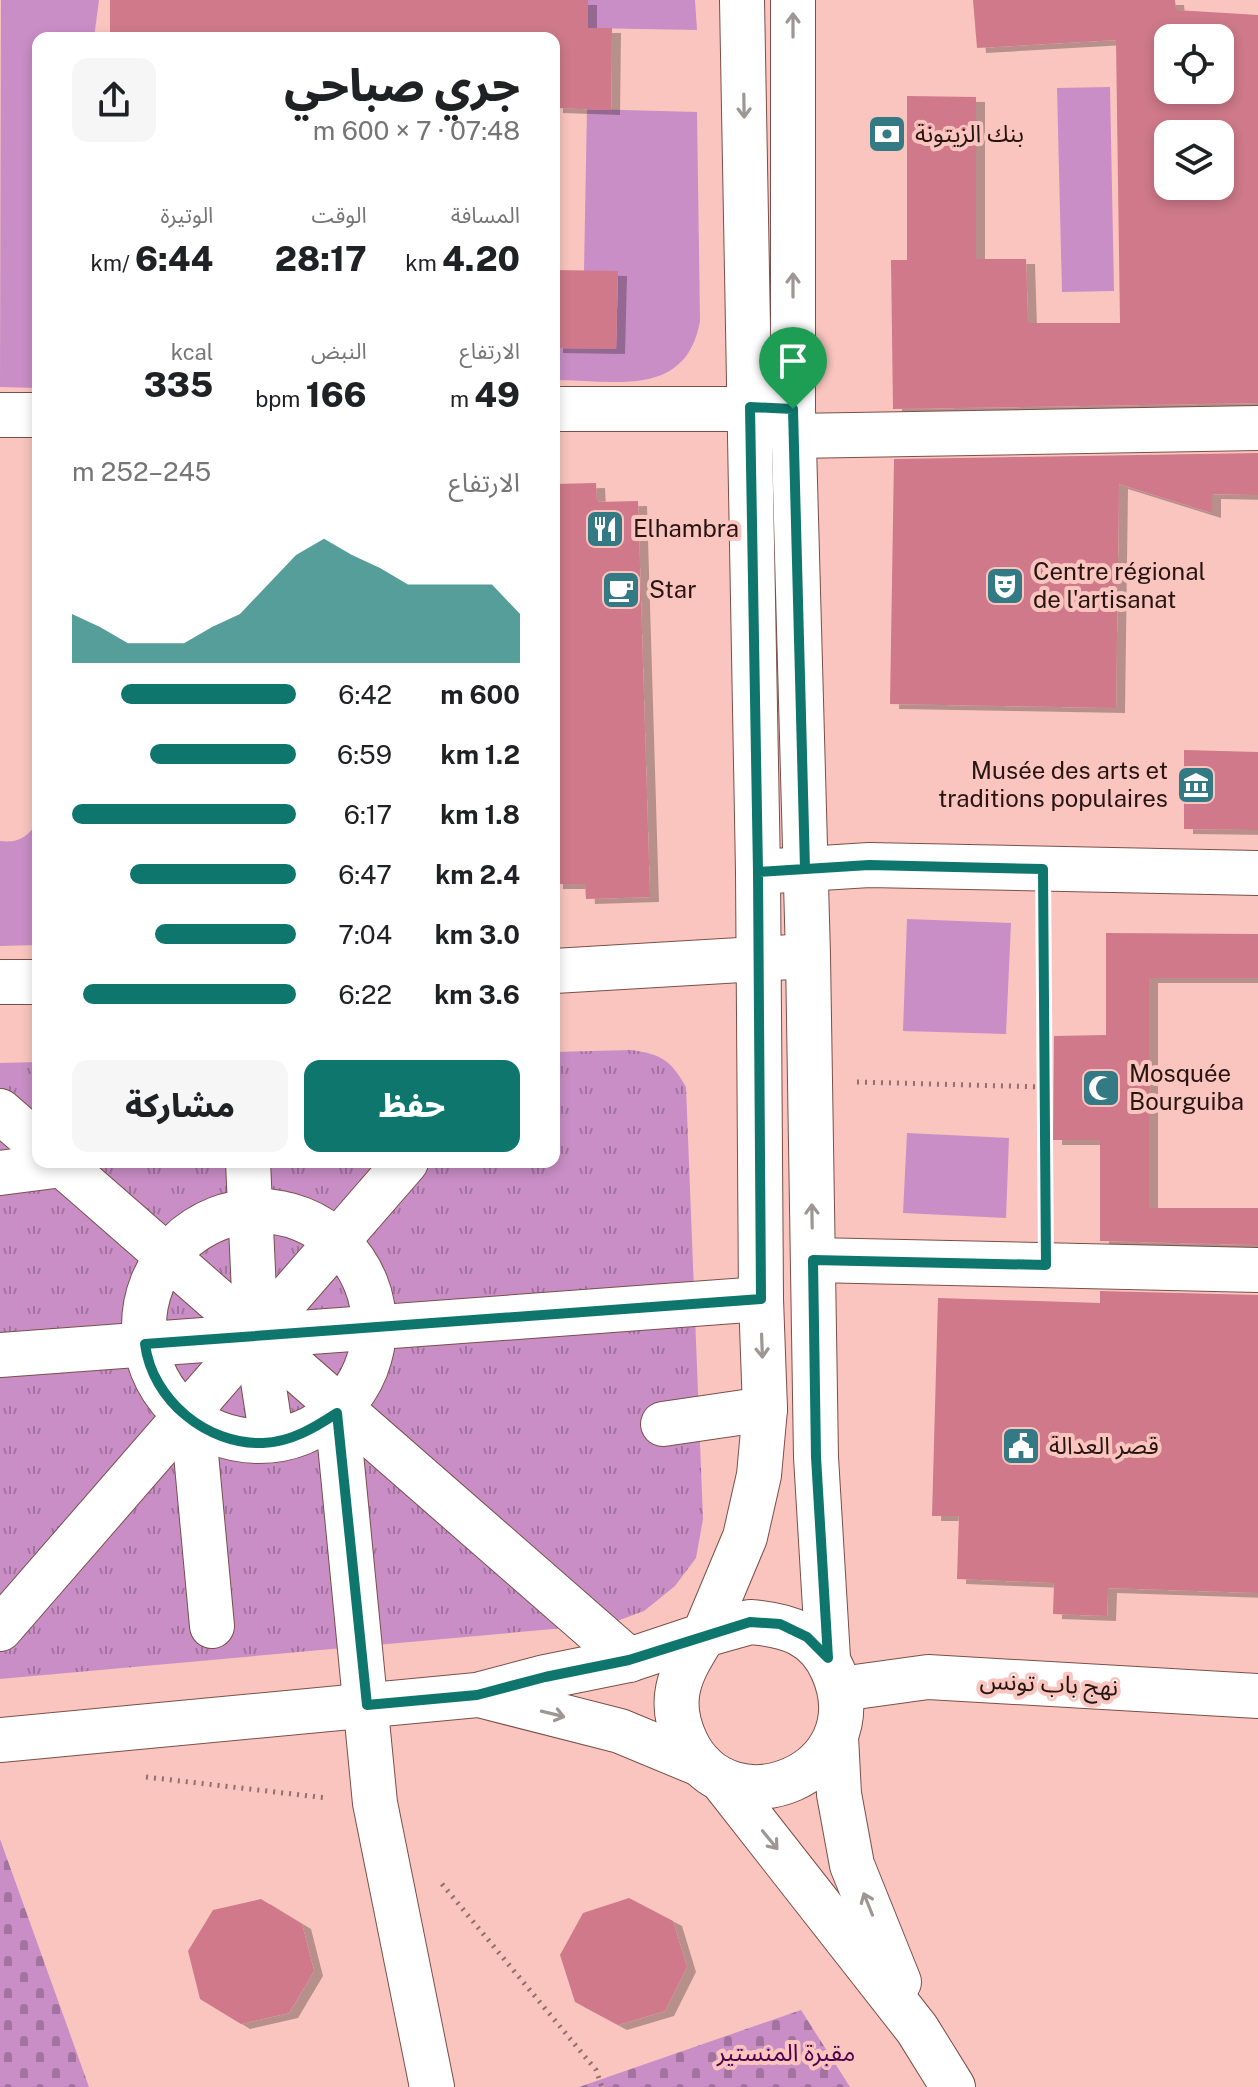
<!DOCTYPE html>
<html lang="ar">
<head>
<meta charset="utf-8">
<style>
	:root { --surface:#fff; --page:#f6f6f6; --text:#202124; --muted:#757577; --accent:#0f766e }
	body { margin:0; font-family:"Public Sans","Noto Sans Arabic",sans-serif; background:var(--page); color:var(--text); direction:rtl; height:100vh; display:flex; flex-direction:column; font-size:30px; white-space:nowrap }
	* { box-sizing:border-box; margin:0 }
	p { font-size:26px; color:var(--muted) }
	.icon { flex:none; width:44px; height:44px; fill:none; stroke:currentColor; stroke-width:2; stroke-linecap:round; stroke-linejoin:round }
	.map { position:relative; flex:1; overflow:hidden; direction:ltr }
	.drawer { position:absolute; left:32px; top:32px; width:528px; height:1136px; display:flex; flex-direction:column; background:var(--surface); border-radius:16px; box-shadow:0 4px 12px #0003; direction:rtl }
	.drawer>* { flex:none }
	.fabs { position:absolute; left:1154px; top:24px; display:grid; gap:16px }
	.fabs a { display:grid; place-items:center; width:80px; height:80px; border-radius:16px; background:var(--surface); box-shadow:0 4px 12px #0003; font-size:40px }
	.pin { position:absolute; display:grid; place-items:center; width:68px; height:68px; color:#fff; margin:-82px -34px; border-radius:50% 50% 50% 0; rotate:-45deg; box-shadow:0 0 8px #0007 }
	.pin .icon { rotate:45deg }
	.round { display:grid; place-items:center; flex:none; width:84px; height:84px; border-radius:16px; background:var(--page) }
	.head { display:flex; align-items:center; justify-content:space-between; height:136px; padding:0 40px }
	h1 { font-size:44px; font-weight:800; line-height:60px }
	.stats { display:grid; grid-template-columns:repeat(3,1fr); gap:12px; height:136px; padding:8px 40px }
	.stats div { display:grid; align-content:center }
	.stats b { font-size:34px; font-weight:800 }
	.stats small { font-size:22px; font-weight:400 }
	.stats p { font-size:22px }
	.chart { height:224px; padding:16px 40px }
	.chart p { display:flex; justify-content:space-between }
	.chart svg { width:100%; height:144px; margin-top:8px; fill:var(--accent); opacity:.7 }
	.button { display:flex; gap:16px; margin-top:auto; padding:16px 40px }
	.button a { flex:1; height:92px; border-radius:16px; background:var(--accent); color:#fff; font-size:32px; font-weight:800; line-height:92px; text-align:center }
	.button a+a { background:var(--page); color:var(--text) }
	ul { padding:0 40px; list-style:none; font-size:26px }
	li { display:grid; grid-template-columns:128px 96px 1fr; align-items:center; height:60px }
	li i { height:20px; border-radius:10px; background:var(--accent) }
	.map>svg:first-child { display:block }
	.green { fill:#c98ec6 }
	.cemetery { fill:url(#cemetery-stones) }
	.park { fill:url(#park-tufts) }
	.building { fill:#cf798a; fill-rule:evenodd; filter:url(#shadow) }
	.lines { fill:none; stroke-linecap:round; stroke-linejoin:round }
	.street-casing { stroke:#7b4f49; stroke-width:46 }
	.secondary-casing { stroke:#7b4f49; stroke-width:46 }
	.path { stroke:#936f6b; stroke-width:5; stroke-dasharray:2 6; stroke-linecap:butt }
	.street { stroke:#fff; stroke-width:44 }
	.secondary { stroke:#fff; stroke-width:44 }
	.oneway { stroke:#9e9695 }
	.route-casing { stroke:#fff; stroke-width:16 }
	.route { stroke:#0f766e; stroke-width:10 }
	.labels { text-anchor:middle; stroke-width:8; stroke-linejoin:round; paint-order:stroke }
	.poi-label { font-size:24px; fill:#271513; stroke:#fac5be; text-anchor:start }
	.street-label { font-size:24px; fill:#271513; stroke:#fac5be }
	.park-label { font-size:24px; fill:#4d004e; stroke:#fac5be }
</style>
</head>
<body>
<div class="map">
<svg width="1258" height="2087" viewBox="0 0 1258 2087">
	<defs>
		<pattern id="cemetery-stones" width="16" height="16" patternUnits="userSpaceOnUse" patternTransform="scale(2)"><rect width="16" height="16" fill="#c98ec6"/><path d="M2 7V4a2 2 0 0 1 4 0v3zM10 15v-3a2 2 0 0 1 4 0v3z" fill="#a373a0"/></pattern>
		<pattern id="park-tufts" width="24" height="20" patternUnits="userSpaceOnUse" patternTransform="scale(2)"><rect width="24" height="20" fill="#c98ec6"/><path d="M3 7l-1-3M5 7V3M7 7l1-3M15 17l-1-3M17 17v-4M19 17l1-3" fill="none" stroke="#a373a0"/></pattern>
		<filter id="shadow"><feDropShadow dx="9" dy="5" stdDeviation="0" flood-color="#0004"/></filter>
	</defs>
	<rect width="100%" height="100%" fill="#fac5be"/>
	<g class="green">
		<polygon points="1,0 99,0 94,38 38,38 38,388 0,387"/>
		<polygon points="588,0 695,0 697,30 588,28"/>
		<polygon points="1110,87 1114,291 1062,292 1057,88"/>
		<path d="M587,109L697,112L700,321C686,399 615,380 554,380V348H616L618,272L584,271Z"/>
		<path d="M34,827H38V945L0,946V841C15,843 25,839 34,827Z"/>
		<polygon points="907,919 1011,923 1006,1034 903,1031"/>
		<polygon points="907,1133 1009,1138 1006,1218 903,1213"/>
	</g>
	<g class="cemetery">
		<polygon points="0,1839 89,2087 0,2087"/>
		<polygon points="801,2010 850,2087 579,2087"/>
	</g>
	<path class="park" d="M631,1050C661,1054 671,1060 686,1087L703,1519L696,1558L675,1586L644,1611L609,1624L0,1679V1063L38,1062V1162H554V1052Z"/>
	<g class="building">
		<polygon points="110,0 588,0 588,28 612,28 611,110 554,108 554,38 110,38"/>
		<path d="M973,0H1175L1176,10L1258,15V403L893,409L891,260H907V96L976,97V259H1026L1028,323H1120L1116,40L977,48ZM1168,38H1220V90H1168ZM1168,134H1220V186H1168Z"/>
		<polygon points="554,270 618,271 616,349 554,348"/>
		<polygon points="1258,453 1258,495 1212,494 1212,513 1119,484 1116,708 890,704 894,459"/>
		<polygon points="596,483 597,502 638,501 650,897 586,899 585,884 554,884 554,484"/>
		<polygon points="1184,750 1258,752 1258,830 1184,829"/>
		<polygon points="1106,933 1258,934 1258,978 1149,978 1149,1208 1258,1208 1258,1245 1100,1241 1100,1140 1053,1140 1054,1036 1106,1035"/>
		<polygon points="1100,1291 1258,1295 1258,1593 1108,1588 1107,1616 1053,1614 1054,1583 957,1579 959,1516 932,1516 938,1298 1100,1303"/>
		<polygon points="629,1898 673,1921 687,1967 665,2011 618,2025 575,2002 560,1955 583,1913"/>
		<polygon points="261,1899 302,1924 314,1971 289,2013 241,2024 200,1999 188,1951 213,1910"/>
	</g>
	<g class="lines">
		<defs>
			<g id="street">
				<polyline points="554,409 788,409"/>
				<polyline points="0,415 38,415"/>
				<polyline points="793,436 1258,428"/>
				<polyline points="758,872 869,865 1258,873"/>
				<polyline points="554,971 808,956"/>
				<polyline points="0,982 38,982"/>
				<polyline points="0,1111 38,1144"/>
				<polyline points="59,1162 629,1660"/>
				<polyline points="248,1162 256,1335 272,1440"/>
				<polyline points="0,1173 62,1165"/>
				<circle cx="259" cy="1326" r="115"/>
				<polyline points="813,1260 1258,1270"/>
				<polyline points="0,1355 761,1299"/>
				<polyline points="337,1413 375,1803 432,2087"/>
				<polyline points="193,1422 212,1626"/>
				<polyline points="663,1424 765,1409"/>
				<polyline points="0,1629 406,1162"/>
				<polyline points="841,1689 928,1677 1258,1696"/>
			</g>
			<g id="secondary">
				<polyline points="793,0 793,409 808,956 816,1457 828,1658"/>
				<path d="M750,1622C788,1625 817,1634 833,1671C877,1774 729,1833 686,1742C678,1725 674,1708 678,1689C682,1669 694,1652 704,1635Z"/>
				<polyline points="479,1695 620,1731 702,1765"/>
				<polyline points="836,1737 839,1794 852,1865 899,1982"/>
				<polyline points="0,1740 477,1695 545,1677 629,1660 704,1635 745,1537 759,1475 765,1409 761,1299 758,872 742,0"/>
				<polyline points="721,1779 917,2029 953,2087"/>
			</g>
		</defs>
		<use href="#street" class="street-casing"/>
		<use href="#secondary" class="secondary-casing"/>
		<g class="path">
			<polyline points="1043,914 1046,1220"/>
			<polyline points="857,1082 1044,1087"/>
			<polyline points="146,1777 327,1798"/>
			<polyline points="442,1884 596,2070 602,2087"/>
		</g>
		<use href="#street" class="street"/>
		<use href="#secondary" class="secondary"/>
	</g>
	<defs><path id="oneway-shaft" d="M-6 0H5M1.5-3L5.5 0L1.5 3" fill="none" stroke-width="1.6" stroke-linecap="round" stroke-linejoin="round" transform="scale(2)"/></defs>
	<g class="oneway">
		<use href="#oneway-shaft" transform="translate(793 25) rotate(-90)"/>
		<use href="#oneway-shaft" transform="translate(744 106) rotate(89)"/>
		<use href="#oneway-shaft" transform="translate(793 285) rotate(-90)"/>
		<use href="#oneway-shaft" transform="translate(812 1216) rotate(-91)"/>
		<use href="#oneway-shaft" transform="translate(762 1346) rotate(88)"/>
		<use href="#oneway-shaft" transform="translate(553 1714) rotate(14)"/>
		<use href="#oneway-shaft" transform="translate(770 1840) rotate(51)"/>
		<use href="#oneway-shaft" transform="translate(868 1904) rotate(-112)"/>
	</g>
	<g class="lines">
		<defs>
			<path id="route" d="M793,409L805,869L758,872L761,1299L145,1344C152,1400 207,1445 263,1443C291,1442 314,1428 337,1413L367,1705L477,1695L545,1677L629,1660L750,1622L780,1624L807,1637L828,1658L816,1457L813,1260L1046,1265L1043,869L869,865L758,872L750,407L793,409"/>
		</defs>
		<use href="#route" class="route-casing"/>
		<use href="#route" class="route"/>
	</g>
	<defs>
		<symbol id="bank-square" viewBox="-11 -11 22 22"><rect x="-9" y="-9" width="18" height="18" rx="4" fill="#337a84" stroke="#fac5be"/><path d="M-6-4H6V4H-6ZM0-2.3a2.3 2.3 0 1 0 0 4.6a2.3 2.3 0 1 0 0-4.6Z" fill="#fff"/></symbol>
		<symbol id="restaurant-square" viewBox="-11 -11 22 22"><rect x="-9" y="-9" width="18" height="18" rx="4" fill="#337a84" stroke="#fac5be"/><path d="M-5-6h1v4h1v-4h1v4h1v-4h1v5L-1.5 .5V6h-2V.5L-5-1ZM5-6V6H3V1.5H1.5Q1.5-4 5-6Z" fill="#fff"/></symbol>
		<symbol id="theatre-square" viewBox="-11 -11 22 22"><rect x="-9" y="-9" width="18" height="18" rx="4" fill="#337a84" stroke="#fac5be"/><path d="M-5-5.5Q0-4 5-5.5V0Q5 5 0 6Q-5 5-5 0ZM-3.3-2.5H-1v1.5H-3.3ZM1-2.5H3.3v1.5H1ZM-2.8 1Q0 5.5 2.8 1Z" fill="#fff"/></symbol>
		<symbol id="cafe-square" viewBox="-11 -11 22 22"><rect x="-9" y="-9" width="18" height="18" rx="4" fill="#337a84" stroke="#fac5be"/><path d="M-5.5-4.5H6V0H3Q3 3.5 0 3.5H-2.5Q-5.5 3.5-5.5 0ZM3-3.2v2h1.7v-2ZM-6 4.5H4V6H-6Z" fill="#fff"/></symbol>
		<symbol id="museum-square" viewBox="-11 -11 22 22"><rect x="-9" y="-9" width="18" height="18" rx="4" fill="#337a84" stroke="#fac5be"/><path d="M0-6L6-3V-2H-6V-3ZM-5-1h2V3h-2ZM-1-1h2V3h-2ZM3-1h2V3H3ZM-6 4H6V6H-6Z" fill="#fff"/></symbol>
		<symbol id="mosque-square" viewBox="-11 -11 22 22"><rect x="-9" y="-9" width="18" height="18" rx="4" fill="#337a84" stroke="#fac5be"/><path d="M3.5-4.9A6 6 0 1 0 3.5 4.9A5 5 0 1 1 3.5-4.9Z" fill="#fff"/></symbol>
		<symbol id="civic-square" viewBox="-11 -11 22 22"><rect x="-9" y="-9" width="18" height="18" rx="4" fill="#337a84" stroke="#fac5be"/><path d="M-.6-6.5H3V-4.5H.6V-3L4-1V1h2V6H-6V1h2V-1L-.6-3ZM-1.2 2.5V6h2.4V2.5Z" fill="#fff"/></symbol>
	</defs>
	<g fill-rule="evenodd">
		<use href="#bank-square" x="865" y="112" width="44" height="44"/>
		<use href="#restaurant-square" x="583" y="507" width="44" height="44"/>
		<use href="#theatre-square" x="983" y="564" width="44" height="44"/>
		<use href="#cafe-square" x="599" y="568" width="44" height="44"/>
		<use href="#museum-square" x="1174" y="763" width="44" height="44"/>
		<use href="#mosque-square" x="1079" y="1066" width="44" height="44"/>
		<use href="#civic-square" x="999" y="1424" width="44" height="44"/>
	</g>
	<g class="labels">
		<g class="poi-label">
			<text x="915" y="142">بنك الزيتونة</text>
			<text x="633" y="537">Elhambra</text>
			<text x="1033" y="580">Centre régional<tspan x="1033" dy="28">de l'artisanat</tspan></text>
			<text x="649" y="598">Star</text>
			<text x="1168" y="779" text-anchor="end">Musée des arts et<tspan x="1168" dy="28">traditions populaires</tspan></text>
			<text x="1129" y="1082">Mosquée<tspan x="1129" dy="28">Bourguiba</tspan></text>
			<text x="1049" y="1454">قصر العدالة</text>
		</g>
		<g class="street-label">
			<text transform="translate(1049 1684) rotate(3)" y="8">نهج باب تونس</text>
		</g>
		<g class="park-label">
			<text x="786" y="2061">مقبرة المنستير</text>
		</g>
	</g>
</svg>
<div class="fabs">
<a><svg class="icon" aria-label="locate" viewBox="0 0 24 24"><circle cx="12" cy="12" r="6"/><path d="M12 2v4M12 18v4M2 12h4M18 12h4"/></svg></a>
<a><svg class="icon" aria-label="layers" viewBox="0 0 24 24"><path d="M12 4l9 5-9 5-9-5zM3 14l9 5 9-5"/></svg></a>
</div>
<div class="pin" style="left:793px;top:409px;background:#1e9e55"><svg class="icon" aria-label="arrive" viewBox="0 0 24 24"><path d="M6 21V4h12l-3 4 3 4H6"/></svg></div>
<section class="drawer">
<div class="head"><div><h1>جري صباحي</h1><p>07:48 · 7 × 600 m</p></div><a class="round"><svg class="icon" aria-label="share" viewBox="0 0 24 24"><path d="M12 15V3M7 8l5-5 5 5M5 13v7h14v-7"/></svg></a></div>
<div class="stats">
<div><p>المسافة</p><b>4.20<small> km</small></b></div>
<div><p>الوقت</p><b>28:17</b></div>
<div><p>الوتيرة</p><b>6:44<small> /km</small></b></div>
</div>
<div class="stats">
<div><p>الارتفاع</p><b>49<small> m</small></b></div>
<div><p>النبض</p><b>166<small> bpm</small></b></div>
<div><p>kcal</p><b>335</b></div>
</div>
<div class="chart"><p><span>الارتفاع</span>245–252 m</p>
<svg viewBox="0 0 160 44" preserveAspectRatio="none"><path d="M0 44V29L10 33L20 38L30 38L40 38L50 33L60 29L70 20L80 11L90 6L100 11L110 15L120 20L130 20L140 20L150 20L160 29V44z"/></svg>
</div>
<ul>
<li><b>600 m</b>6:42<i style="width:78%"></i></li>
<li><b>1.2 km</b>6:59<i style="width:65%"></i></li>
<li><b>1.8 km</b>6:17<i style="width:100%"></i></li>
<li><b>2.4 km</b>6:47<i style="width:74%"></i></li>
<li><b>3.0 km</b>7:04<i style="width:63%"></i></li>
<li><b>3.6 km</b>6:22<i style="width:95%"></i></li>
</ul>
<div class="button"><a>حفظ</a><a>مشاركة</a></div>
</section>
</div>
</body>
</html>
